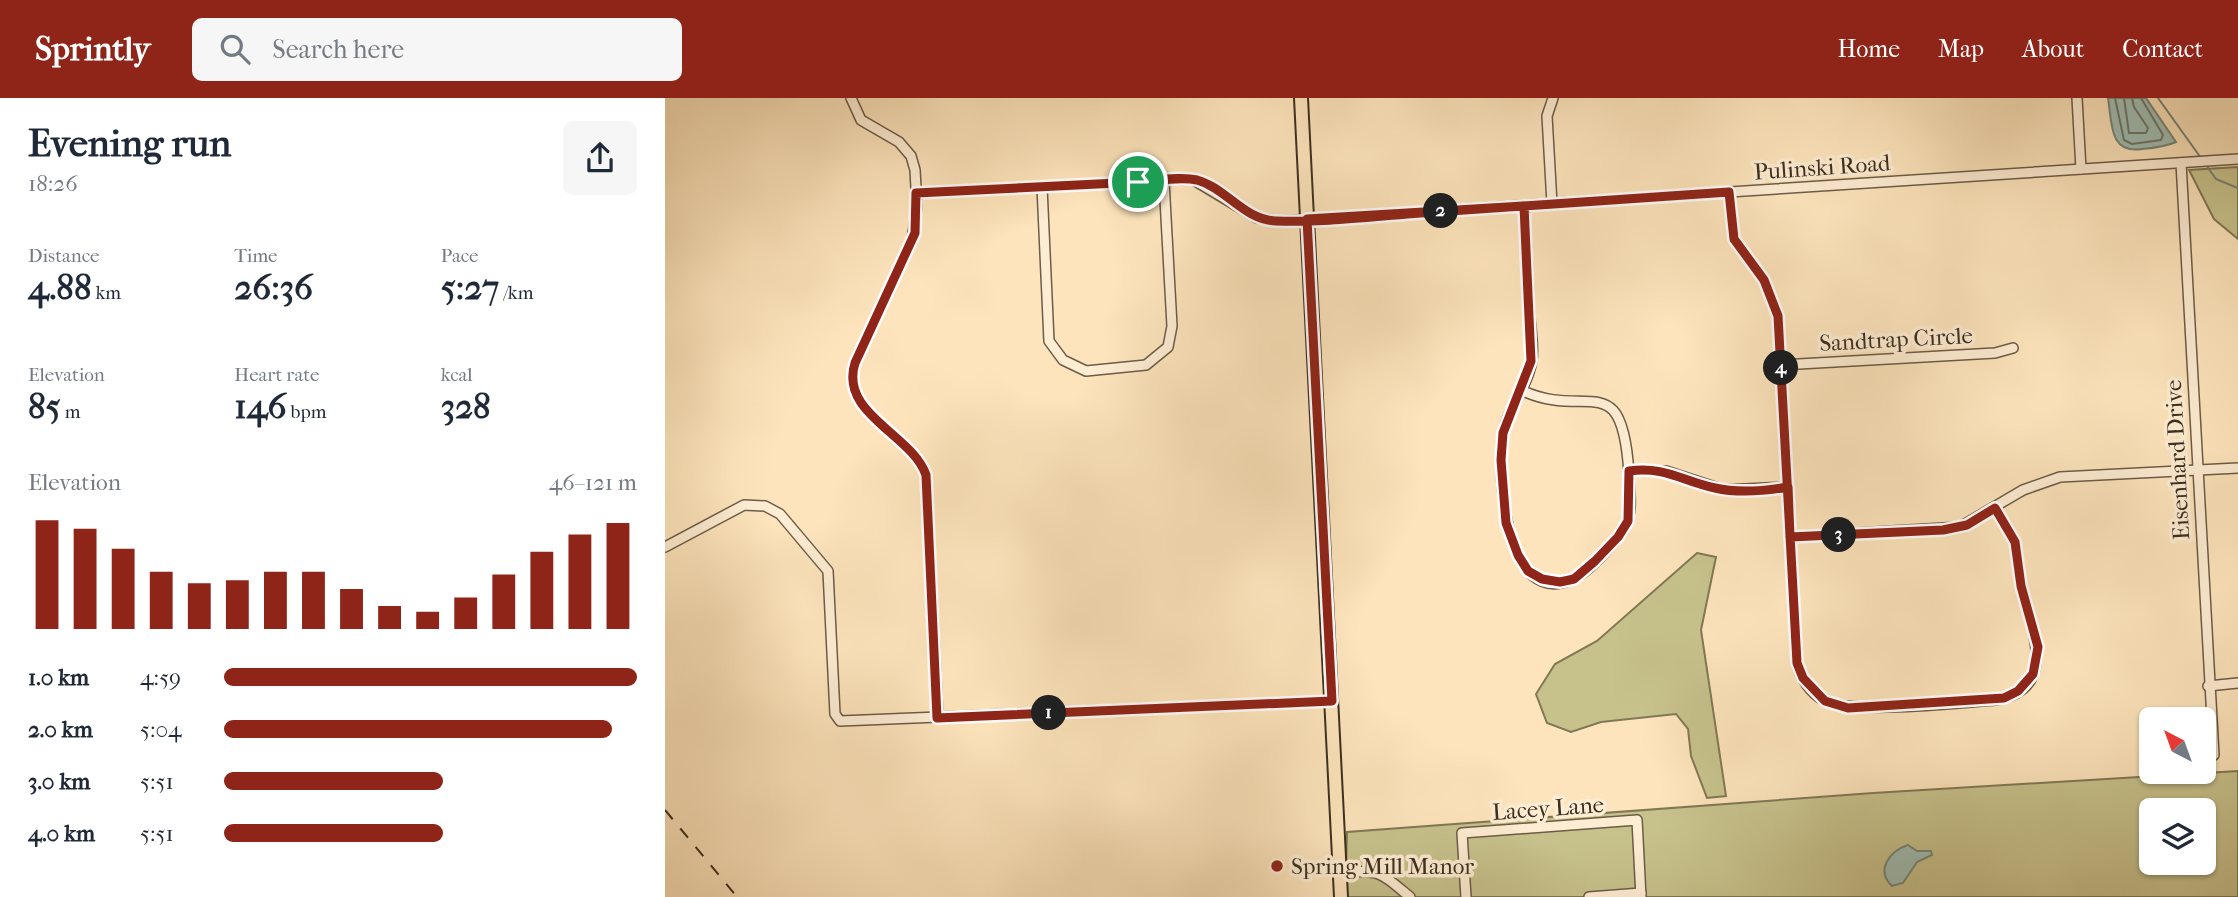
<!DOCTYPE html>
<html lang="en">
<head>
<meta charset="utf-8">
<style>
	:root { --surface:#fff; --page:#f6f6f7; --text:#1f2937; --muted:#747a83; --accent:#8f2418 }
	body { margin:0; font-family:"IM FELL French Canon",serif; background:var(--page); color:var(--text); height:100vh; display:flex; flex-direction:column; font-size:26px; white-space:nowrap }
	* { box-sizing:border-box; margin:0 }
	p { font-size:23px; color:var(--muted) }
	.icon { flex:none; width:38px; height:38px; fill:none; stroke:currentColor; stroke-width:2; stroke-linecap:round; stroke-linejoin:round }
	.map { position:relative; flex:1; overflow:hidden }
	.drawer { display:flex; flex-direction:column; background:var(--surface); width:665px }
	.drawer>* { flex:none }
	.needle { width:46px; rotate:319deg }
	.controls { position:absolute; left:1474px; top:609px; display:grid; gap:14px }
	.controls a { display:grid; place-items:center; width:77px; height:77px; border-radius:10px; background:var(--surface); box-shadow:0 2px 5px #0004; font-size:35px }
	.pin { position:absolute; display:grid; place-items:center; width:60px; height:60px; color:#fff; margin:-30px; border:4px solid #fff; border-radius:50%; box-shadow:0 2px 7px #0007 }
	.km { position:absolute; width:35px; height:35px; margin:-18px; border-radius:50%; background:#222; color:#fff; font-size:19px; line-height:35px; text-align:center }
	.round { display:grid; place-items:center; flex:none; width:74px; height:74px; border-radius:10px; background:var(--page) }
	.summary { display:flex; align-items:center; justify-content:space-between; height:119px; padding:0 28px }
	h1 { font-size:38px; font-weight:700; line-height:52px }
	.figures { display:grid; grid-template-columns:repeat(3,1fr); gap:10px; height:119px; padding:7px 28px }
	.figures div { display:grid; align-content:center }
	.figures b { font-size:35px; font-weight:700 }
	.figures small { font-size:19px; font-weight:400 }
	.figures p { font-size:19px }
	.chart { height:196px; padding:14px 28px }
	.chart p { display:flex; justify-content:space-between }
	.chart svg { width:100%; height:126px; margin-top:7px; stroke:var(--accent); stroke-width:6 }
	ul { padding:0 28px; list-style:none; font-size:23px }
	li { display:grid; grid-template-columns:112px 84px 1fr; align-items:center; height:52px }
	li i { height:18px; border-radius:9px; background:var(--accent) }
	header { display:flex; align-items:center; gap:42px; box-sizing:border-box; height:98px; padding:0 35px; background:var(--accent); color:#fff }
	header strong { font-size:33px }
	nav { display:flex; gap:38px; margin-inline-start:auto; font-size:24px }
	.search { width:490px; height:63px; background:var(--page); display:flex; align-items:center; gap:18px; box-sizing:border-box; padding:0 24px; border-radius:10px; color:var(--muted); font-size:26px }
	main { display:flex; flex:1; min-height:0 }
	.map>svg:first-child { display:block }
	.green { fill:#c7c28c; stroke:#817856; stroke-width:2; fill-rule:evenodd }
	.water { fill:#9fbeb4; stroke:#778579; stroke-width:2 }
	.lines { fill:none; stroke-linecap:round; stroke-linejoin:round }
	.shore { stroke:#6d766a; stroke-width:2 }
	.stream { stroke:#778579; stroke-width:2 }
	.minor-casing { stroke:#6c5c48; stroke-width:12 }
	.major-casing { stroke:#3b2f21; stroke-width:16 }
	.minor { stroke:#feedd3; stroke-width:9 }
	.major { stroke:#fde4bc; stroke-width:12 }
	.rail { stroke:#3b2f21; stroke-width:2; stroke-dasharray:12 12; stroke-linecap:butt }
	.route-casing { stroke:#fff; stroke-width:14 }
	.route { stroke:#8f2418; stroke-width:9 }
	.poi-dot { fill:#8f2418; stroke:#feedd3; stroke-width:2.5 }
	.labels { text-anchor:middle; stroke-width:7; stroke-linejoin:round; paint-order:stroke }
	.street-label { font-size:23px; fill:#3b2f21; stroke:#feedd3 }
	.poi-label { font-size:23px; fill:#3b2f21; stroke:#feedd3; text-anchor:start }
</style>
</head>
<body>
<header>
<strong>Sprintly</strong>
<div class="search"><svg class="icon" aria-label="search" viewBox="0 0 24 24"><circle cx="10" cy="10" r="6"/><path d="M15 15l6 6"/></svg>Search here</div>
<nav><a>Home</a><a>Map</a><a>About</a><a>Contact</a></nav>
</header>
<main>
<section class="drawer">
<div class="summary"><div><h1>Evening run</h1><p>18:26</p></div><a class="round"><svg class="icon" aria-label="share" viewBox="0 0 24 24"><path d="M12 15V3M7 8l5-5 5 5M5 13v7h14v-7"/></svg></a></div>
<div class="figures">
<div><p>Distance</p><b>4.88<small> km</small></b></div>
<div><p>Time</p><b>26:36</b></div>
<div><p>Pace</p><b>5:27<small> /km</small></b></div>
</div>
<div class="figures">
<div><p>Elevation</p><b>85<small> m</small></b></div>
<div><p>Heart rate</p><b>146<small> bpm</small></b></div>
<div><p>kcal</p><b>328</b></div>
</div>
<div class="chart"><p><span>Elevation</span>46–121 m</p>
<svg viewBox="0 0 160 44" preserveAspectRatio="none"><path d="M5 44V6M15 44V9M25 44V16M35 44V24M45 44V28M55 44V27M65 44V24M75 44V24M85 44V30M95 44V36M105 44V38M115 44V33M125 44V25M135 44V17M145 44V11M155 44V7"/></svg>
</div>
<ul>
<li><b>1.0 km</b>4:59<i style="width:100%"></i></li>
<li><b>2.0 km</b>5:04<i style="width:94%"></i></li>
<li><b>3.0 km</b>5:51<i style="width:53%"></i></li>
<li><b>4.0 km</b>5:51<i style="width:53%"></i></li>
</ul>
</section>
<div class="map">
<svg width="1573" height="799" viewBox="0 0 1573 799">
	<rect width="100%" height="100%" fill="#fde4bc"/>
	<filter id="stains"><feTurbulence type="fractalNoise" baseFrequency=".00286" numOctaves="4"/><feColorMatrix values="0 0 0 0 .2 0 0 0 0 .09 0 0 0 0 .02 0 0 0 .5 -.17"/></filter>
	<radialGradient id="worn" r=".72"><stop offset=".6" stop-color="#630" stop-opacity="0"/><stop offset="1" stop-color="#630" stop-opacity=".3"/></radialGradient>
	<g class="green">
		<polygon points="1573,69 1573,141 1549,121 1524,72"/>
		<polygon points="1032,455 1051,459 1036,532 1061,698 1042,700 1026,658 1023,631 1011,616 936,624 906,634 882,625 871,596 890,566 932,543"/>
		<path d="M1573,673V799H680L682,734L1208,695ZM1486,712H1538V765H1486Z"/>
	</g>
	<g class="water">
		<path d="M1443,0H1481L1511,44C1500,49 1489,50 1477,51C1444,56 1447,25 1443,0Z"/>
		<path d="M1243,747L1252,753H1266L1267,757L1252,764L1238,785L1227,788C1210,772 1225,753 1243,747Z"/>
	</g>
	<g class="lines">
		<g class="shore">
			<polyline points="1450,0 1459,42 1467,46 1496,42 1498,37 1476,0"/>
			<polyline points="1459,0 1464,35 1481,35 1483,30 1469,9 1467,0"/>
		</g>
		<g class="stream">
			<polyline points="1493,0 1536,60"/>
			<polyline points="1541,67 1551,81 1573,90"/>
		</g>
		<defs>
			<g id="minor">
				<path d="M186,0L196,22L234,44L246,58L250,72L252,108L247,142L190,265C174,316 247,335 261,377L273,620"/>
				<polyline points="1412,0 1416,71"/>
				<polyline points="1516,65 1549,657"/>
				<polyline points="377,89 384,243 398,262 421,273 481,267 503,249 507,228 499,83"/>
				<path d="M1064,94L1069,141L1099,182L1113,218L1132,565C1135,580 1146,596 1160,603C1187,616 1295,605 1330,602C1394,592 1367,532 1357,491C1352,476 1355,458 1349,443C1345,431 1336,421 1330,410"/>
				<polyline points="251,95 527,81 592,120 616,123 1573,61"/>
				<polyline points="887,106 882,18 888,0"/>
				<polyline points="1116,267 1330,255 1348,250"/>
				<path d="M856,292C923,324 957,265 964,376C965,398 969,420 955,437C943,451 925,473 908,481C840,512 833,379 837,341C840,313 863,290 867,262C869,245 865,226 864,209C863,175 861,141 859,108"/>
				<polyline points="964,373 1001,373 1059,392 1123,389"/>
				<polyline points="1125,439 1295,429 1358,392 1395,379 1573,370"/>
				<polyline points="0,449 79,407 100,408 115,416 163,473 170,616 175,623 667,603"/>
				<polyline points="1543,588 1573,585"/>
				<path d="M675,775C714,770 716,775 745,799"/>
				<polyline points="801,799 797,735 972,722 976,799"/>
				<polyline points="924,799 976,795"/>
			</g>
			<polyline id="major" points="636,0 676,799"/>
		</defs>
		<use href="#minor" class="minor-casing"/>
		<use href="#major" class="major-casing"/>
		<use href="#minor" class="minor"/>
		<use href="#major" class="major"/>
		<polyline class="rail" points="0,712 72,799"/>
	</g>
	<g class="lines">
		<defs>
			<path id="route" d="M473,84L251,95L250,135L190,265C174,316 247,336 261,377L272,620L667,603L642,121L859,108L866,263L838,335L836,362L841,425L853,457L863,473L877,481L895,484L909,481L930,463L953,439L963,423L964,373C1000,368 1017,383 1050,390C1072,395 1100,393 1123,389L1125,439L1278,432L1302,427L1330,410L1350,444L1356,488L1373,549L1368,576L1353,593L1339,600L1183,610L1160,603L1138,580L1132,565L1113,218L1099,182L1069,141L1064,94C966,101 869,107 771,114C718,117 664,125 611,123C579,122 561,90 532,82C515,78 491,83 473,84"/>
		</defs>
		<use href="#route" class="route-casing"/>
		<use href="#route" class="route"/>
	</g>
	<circle class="poi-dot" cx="612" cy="768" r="7"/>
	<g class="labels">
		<g class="street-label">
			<text transform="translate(1157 69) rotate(-4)" y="8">Pulinski Road</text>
			<text transform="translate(1231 241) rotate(-3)" y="8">Sandtrap Circle</text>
			<text transform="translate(1512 362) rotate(-93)" y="8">Eisenhard Drive</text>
			<text transform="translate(883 710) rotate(-4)" y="8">Lacey Lane</text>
		</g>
		<g class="poi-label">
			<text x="626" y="776">Spring Mill Manor</text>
		</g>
	</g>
	<rect width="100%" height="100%" filter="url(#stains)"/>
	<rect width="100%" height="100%" fill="url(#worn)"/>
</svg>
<div class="controls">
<a><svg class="needle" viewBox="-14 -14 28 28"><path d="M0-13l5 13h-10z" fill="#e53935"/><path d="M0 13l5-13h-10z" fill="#747a83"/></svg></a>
<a><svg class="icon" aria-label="layers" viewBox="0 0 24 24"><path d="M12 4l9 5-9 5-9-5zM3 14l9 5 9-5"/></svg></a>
</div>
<div class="pin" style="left:473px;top:84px;background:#1e9e55"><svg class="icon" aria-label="arrive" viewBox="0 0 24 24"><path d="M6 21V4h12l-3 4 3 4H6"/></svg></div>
<b class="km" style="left:384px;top:615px">1</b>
<b class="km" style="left:776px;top:113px">2</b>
<b class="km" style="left:1174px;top:437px">3</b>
<b class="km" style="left:1116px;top:270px">4</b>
</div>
</main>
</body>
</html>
